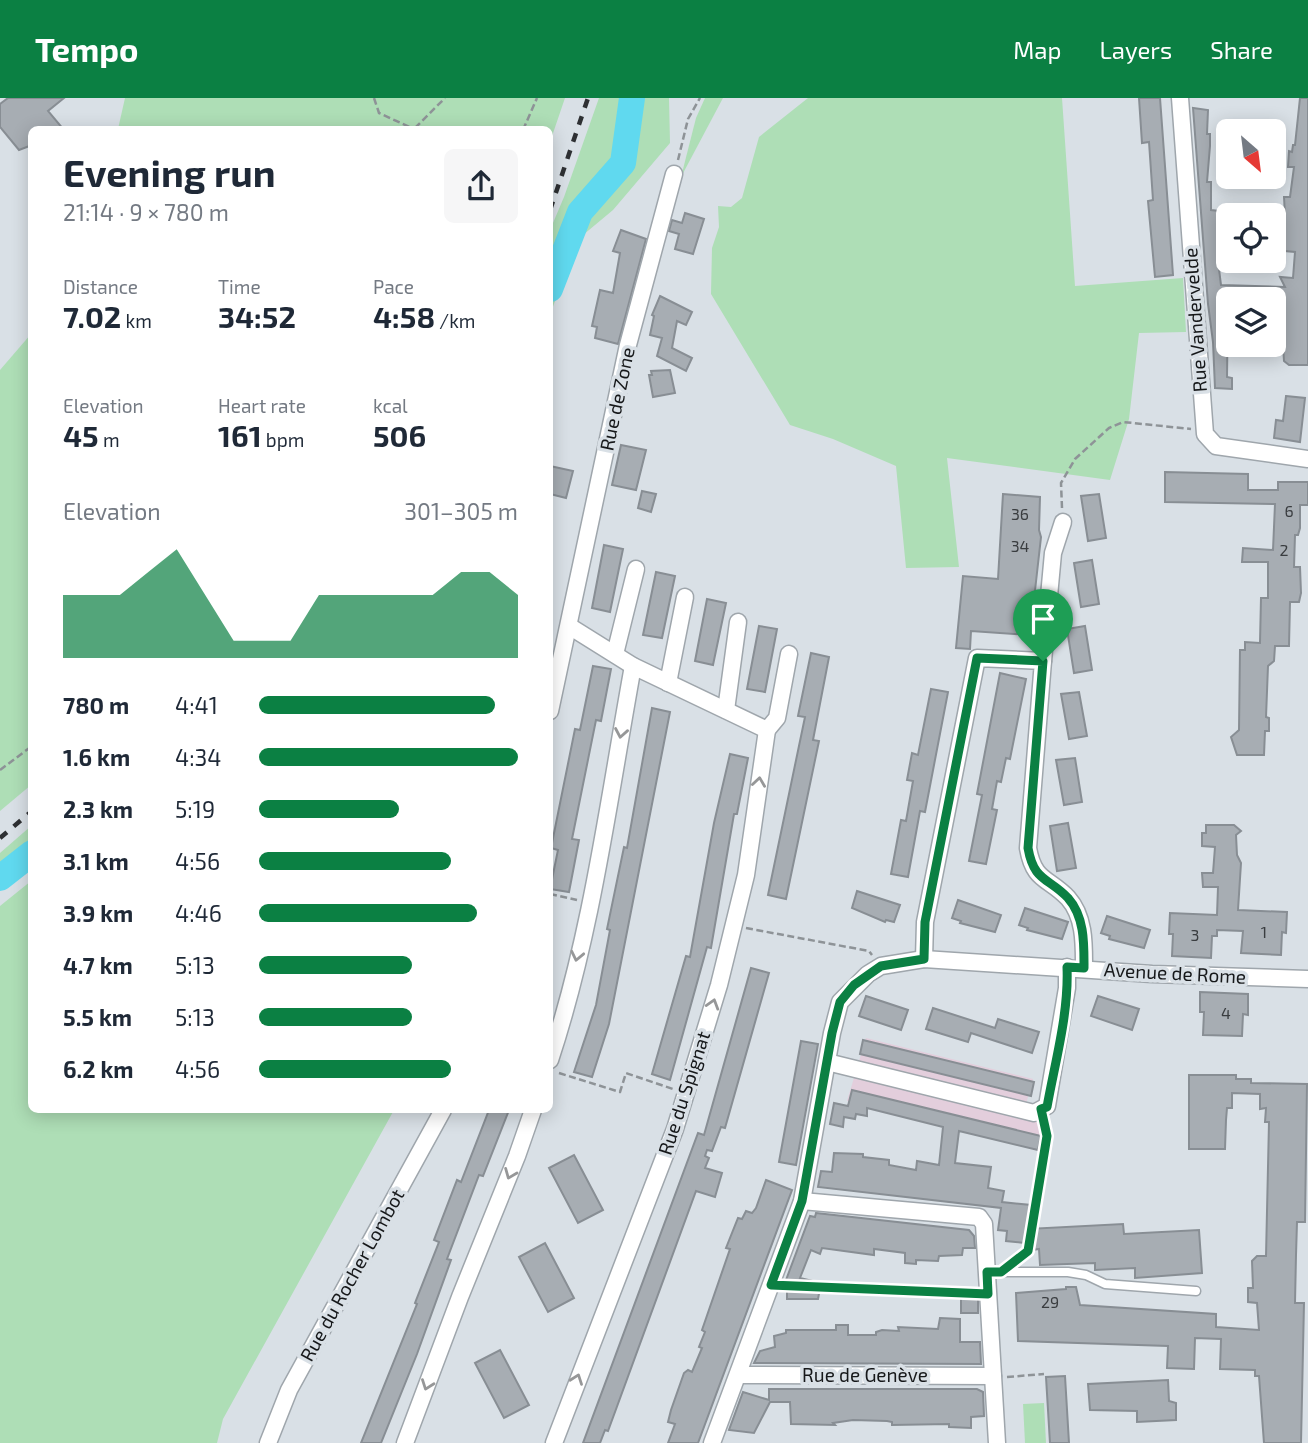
<!DOCTYPE html>
<html lang="en">
<head>
<meta charset="utf-8">
<style>
	:root { --surface:#fff; --page:#f6f6f7; --text:#1f2937; --muted:#747a83; --accent:#0b8043 }
	body { margin:0; font-family:"Exo 2",sans-serif; background:var(--page); color:var(--text); height:100vh; display:flex; flex-direction:column; font-size:26px; white-space:nowrap }
	* { box-sizing:border-box; margin:0 }
	p { font-size:23px; color:var(--muted) }
	.icon { flex:none; width:38px; height:38px; fill:none; stroke:currentColor; stroke-width:2; stroke-linecap:round; stroke-linejoin:round }
	.map { position:relative; flex:1; overflow:hidden }
	.drawer { position:absolute; left:28px; top:28px; width:525px; height:987px; display:flex; flex-direction:column; background:var(--surface); border-radius:10px; box-shadow:0 4px 18px #0003 }
	.drawer>* { flex:none }
	.needle { width:46px; rotate:152deg }
	.tools { position:absolute; left:1216px; top:21px; display:grid; gap:14px }
	.tools a { display:grid; place-items:center; width:70px; height:70px; border-radius:10px; background:var(--surface); box-shadow:0 4px 18px #0003; font-size:35px }
	.pin { position:absolute; display:grid; place-items:center; width:60px; height:60px; color:#fff; margin:-72px -30px; border-radius:50% 50% 50% 0; rotate:-45deg; box-shadow:0 0 7px #0007 }
	.pin .icon { rotate:45deg }
	.round { display:grid; place-items:center; flex:none; width:74px; height:74px; border-radius:10px; background:var(--page) }
	.summary { display:flex; align-items:center; justify-content:space-between; height:119px; padding:0 35px }
	h1 { font-size:38px; font-weight:700; line-height:52px }
	.metrics { display:grid; grid-template-columns:repeat(3,1fr); gap:10px; height:119px; padding:7px 35px }
	.metrics div { display:grid; align-content:center }
	.metrics b { font-size:30px; font-weight:700 }
	.metrics small { font-size:19px; font-weight:400 }
	.metrics p { font-size:19px }
	.chart { height:196px; padding:14px 35px }
	.chart p { display:flex; justify-content:space-between }
	.chart svg { width:100%; height:126px; margin-top:7px; fill:var(--accent); opacity:.7 }
	ul { padding:0 35px; list-style:none; font-size:23px }
	li { display:grid; grid-template-columns:112px 84px 1fr; align-items:center; height:52px }
	li i { height:18px; border-radius:9px; background:var(--accent) }
	header { display:flex; align-items:center; gap:42px; box-sizing:border-box; height:98px; padding:0 35px; background:var(--accent); color:#fff }
	header strong { font-size:33px }
	nav { display:flex; gap:38px; margin-inline-start:auto; font-size:24px }
	.map>svg:first-child { display:block }
	.industrial { fill:#e3cedc }
	.green { fill:#aedeb6 }
	.lines { fill:none; stroke-linecap:round; stroke-linejoin:round }
	.river { stroke:#60d9ef; stroke-width:26 }
	.building { fill:#a7adb3; stroke:#888e94; stroke-width:2 }
	.service-casing { stroke:#9fa6ac; stroke-width:11 }
	.minor-casing { stroke:#9fa6ac; stroke-width:19 }
	.path { stroke:#8e9397; stroke-width:2.5; stroke-dasharray:7 3.5; stroke-linecap:butt }
	.service { stroke:#fff; stroke-width:8 }
	.minor { stroke:#fff; stroke-width:16 }
	.rail { stroke:#2e3033; stroke-width:4.5; stroke-dasharray:9 9; stroke-linecap:butt }
	.oneway { stroke:#969798 }
	.route-casing { stroke:#fff; stroke-width:14 }
	.route { stroke:#0b8043; stroke-width:9 }
	.labels { text-anchor:middle; stroke-width:7; stroke-linejoin:round; paint-order:stroke }
	.number-label { font-size:16px; fill:#3a3d40 }
	.street-label { font-size:19px; fill:#16181a; stroke:#d9e0e6 }
</style>
</head>
<body>
<header>
<strong>Tempo</strong>
<nav><a>Map</a><a>Layers</a><a>Share</a></nav>
</header>
<div class="map">
<svg width="1308" height="1345" viewBox="0 0 1308 1345">
	<rect width="100%" height="100%" fill="#d9e0e6"/>
	<polygon class="industrial" points="866,940 1033,981 1026,1006 1043,1022 1038,1051 847,1003"/>
	<g class="green">
		<polygon points="125,0 565,0 550,44 550,32 118,31"/>
		<polygon points="599,0 669,0 670,45 613,112 577,142 550,217 550,132 564,99"/>
		<polygon points="705,0 723,0 681,79 696,20"/>
		<polygon points="808,0 1062,0 1075,188 1183,180 1186,234 1139,235 1129,321 1110,382 947,360 959,469 906,470 896,368 833,341 790,327 711,196 712,150 719,129 718,108 731,109 742,100 759,39"/>
		<polygon points="31,236 31,687 0,713 0,272"/>
		<polygon points="31,728 31,745 0,770 0,755"/>
		<polygon points="31,783 32,1012 394,1012 223,1321 217,1345 0,1345 0,808"/>
		<polygon points="1044,1305 1046,1345 1025,1345 1023,1306"/>
	</g>
	<g class="lines">
		<g class="river">
			<polyline points="550,191 580,114 623,65 632,0"/>
			<polyline points="0,780 32,755"/>
		</g>
	</g>
	<g class="building">
		<polygon points="8,0 64,0 48,13 64,32 32,32 32,47 19,52 0,29 0,6"/>
		<polygon points="1139,0 1160,0 1173,177 1155,179 1148,103 1153,102 1149,44 1142,45"/>
		<polygon points="1300,0 1308,0 1308,267 1289,267 1284,263 1283,247 1277,247 1277,233 1280,233 1282,227 1283,201 1228,200 1227,279 1232,280 1232,291 1215,290 1213,244 1208,206 1193,10 1208,12 1207,36 1210,36 1210,48 1207,84 1211,84 1211,112 1219,113 1217,155 1221,187 1285,189 1280,179 1293,180 1295,154 1274,152 1274,133 1276,118 1285,117 1284,99 1290,99 1294,69 1288,69 1289,53 1292,54 1293,47 1295,47"/>
		<polygon points="685,115 704,121 693,156 675,151 679,136 669,133 672,122 682,125"/>
		<polygon points="621,132 646,141 618,246 595,240 597,229 592,228 600,192 613,195 620,155 613,153"/>
		<polygon points="660,198 692,214 686,227 677,223 672,250 692,260 686,273 657,258 662,240 650,237 654,218 652,217"/>
		<polygon points="670,272 675,295 653,299 649,277 652,277 651,273"/>
		<polygon points="1286,298 1305,300 1300,344 1274,340 1276,322 1283,323"/>
		<polygon points="621,347 646,352 636,392 612,387"/>
		<polygon points="550,368 573,373 566,400 550,396"/>
		<polygon points="1165,374 1248,376 1248,392 1278,392 1278,384 1308,384 1308,407 1300,407 1300,430 1298,437 1295,437 1294,469 1300,469 1301,495 1299,504 1290,504 1289,548 1275,548 1274,563 1268,568 1266,619 1269,620 1269,633 1265,633 1264,657 1237,657 1231,639 1239,632 1240,552 1245,552 1245,544 1260,545 1261,500 1268,500 1268,464 1242,464 1243,450 1273,452 1275,406 1165,404"/>
		<polygon points="642,393 656,396 651,414 638,410"/>
		<polygon points="1003,396 1040,399 1039,432 1041,439 1030,537 971,533 970,551 956,550 963,478 998,481"/>
		<polygon points="1099,396 1106,440 1088,443 1081,398"/>
		<polygon points="604,447 623,451 610,514 592,510"/>
		<polygon points="1092,462 1099,506 1081,509 1074,465"/>
		<polygon points="656,474 675,478 662,540 643,537"/>
		<polygon points="707,501 726,505 713,567 695,563"/>
		<polygon points="759,528 777,531 765,594 747,591"/>
		<polygon points="1085,528 1092,572 1074,575 1067,531"/>
		<polygon points="811,555 829,559 813,642 819,643 786,801 768,797 805,619 798,618"/>
		<polygon points="593,568 611,571 601,623 596,622 572,741 579,742 569,794 550,791 558,752 551,750 575,631 580,632"/>
		<polygon points="1000,575 1026,581 1010,661 1006,660 1001,684 997,683 992,711 997,712 986,766 969,763 982,697 977,696"/>
		<polygon points="931,591 948,594 925,714 920,713 908,779 891,776 901,722 906,723 913,683 907,682 912,655 918,657"/>
		<polygon points="1079,594 1087,638 1069,641 1061,596"/>
		<polygon points="652,610 670,614 609,926 592,979 574,974 596,907 610,832 607,831 624,749 627,750"/>
		<polygon points="730,656 748,660 737,716 734,716 711,850 707,849 670,982 652,976 686,858 690,859 714,725"/>
		<polygon points="1075,660 1082,704 1064,707 1056,662"/>
		<polygon points="1068,725 1076,770 1057,773 1050,728"/>
		<polygon points="1206,727 1234,727 1241,733 1236,737 1237,757 1241,765 1238,812 1287,814 1286,835 1282,834 1281,857 1241,855 1243,833 1217,832 1217,838 1212,838 1211,860 1172,858 1173,836 1169,836 1170,815 1217,817 1218,789 1203,789 1202,775 1213,775 1215,749 1202,748 1202,735 1206,735"/>
		<polygon points="857,793 900,807 894,824 886,822 885,824 852,810"/>
		<polygon points="958,802 1001,817 995,834 960,825 961,823 952,820"/>
		<polygon points="1025,810 1068,824 1062,841 1027,832 1028,830 1019,827"/>
		<polygon points="1107,818 1150,832 1144,850 1109,841 1110,838 1101,835"/>
		<polygon points="751,870 769,875 725,1030 721,1029 712,1053 707,1052 705,1058 709,1060 705,1070 722,1075 715,1099 696,1093 608,1333 605,1332 600,1345 583,1345 698,1035 704,1037"/>
		<polygon points="1200,894 1248,896 1248,917 1243,916 1242,938 1203,937 1204,914 1200,914"/>
		<polygon points="866,898 908,912 901,932 859,918"/>
		<polygon points="1098,898 1139,911 1132,932 1091,918"/>
		<polygon points="933,910 995,930 998,921 1039,934 1032,955 971,935 968,944 926,931"/>
		<polygon points="863,942 1034,984 1031,998 860,956"/>
		<polygon points="801,943 818,946 796,1067 779,1064"/>
		<polygon points="1189,977 1236,977 1236,981 1251,981 1251,985 1307,986 1305,1124 1297,1124 1296,1157 1295,1205 1304,1205 1301,1345 1264,1345 1259,1278 1255,1278 1255,1272 1220,1271 1221,1241 1195,1240 1194,1271 1167,1270 1168,1248 1018,1243 1016,1195 1066,1191 1066,1189 1076,1189 1080,1207 1216,1216 1216,1229 1259,1232 1257,1205 1248,1204 1248,1190 1253,1190 1252,1163 1257,1158 1266,1158 1269,1024 1265,1024 1266,1010 1260,1011 1260,996 1232,995 1232,1010 1227,1010 1226,1022 1225,1051 1189,1051"/>
		<polygon points="852,992 1041,1038 1038,1052 959,1033 955,1065 991,1069 988,1090 1004,1093 1002,1104 1031,1107 1028,1131 1123,1126 1124,1136 1199,1132 1202,1175 1135,1180 1135,1170 1095,1172 1095,1165 1040,1167 1039,1151 1032,1152 1033,1146 1006,1143 1007,1133 998,1132 1001,1110 818,1089 821,1073 832,1074 834,1055 863,1056 863,1059 889,1062 889,1067 916,1072 917,1063 939,1067 943,1029 867,1010 867,1018 856,1016 855,1021 844,1019 843,1029 830,1026 834,1005 848,1008"/>
		<polygon points="489,1012 509,1012 483,1078 479,1077 447,1161 451,1162 417,1256 381,1345 361,1345 417,1206 415,1205 439,1144 434,1142 457,1082 461,1084"/>
		<polygon points="574,1057 603,1112 578,1125 549,1070"/>
		<polygon points="766,1082 792,1092 698,1345 668,1345 675,1326 668,1324 671,1312 684,1275 688,1272 692,1274 702,1250 699,1249 705,1234 702,1232 730,1151 726,1150 738,1120 742,1121 746,1113 752,1115 756,1110"/>
		<polygon points="816,1115 969,1132 974,1138 975,1150 963,1150 962,1157 939,1158 938,1163 916,1162 916,1166 905,1165 905,1155 874,1151 874,1157 822,1150 820,1156 811,1152 800,1180 821,1185 818,1201 787,1201 787,1190 783,1190 810,1118 815,1119"/>
		<polygon points="545,1145 574,1200 548,1214 519,1159"/>
		<polygon points="961,1200 978,1201 978,1215 961,1215"/>
		<polygon points="940,1220 960,1221 960,1244 980,1244 981,1266 754,1265 760,1253 775,1249 774,1238 786,1235 786,1232 836,1232 836,1227 848,1227 848,1237 876,1237 876,1234 882,1232 899,1233 898,1229 938,1231"/>
		<polygon points="500,1252 529,1307 504,1320 475,1265"/>
		<polygon points="1065,1278 1069,1345 1050,1345 1046,1279"/>
		<polygon points="1168,1282 1169,1303 1176,1305 1176,1322 1137,1324 1137,1313 1090,1312 1088,1286"/>
		<polygon points="769,1291 977,1291 983,1294 984,1318 971,1319 971,1330 949,1329 949,1326 892,1327 892,1324 887,1323 853,1322 833,1325 835,1327 791,1326 790,1304 770,1304 754,1335 729,1332 743,1294 769,1302"/>
	</g>
	<g class="lines">
		<defs>
			<polyline id="service" points="987,1174 1068,1174 1086,1177 1105,1186 1196,1193"/>
			<g id="minor">
				<polyline points="1180,0 1205,336 1216,348 1308,361"/>
				<polyline points="615,556 636,471"/>
				<polyline points="1043,563 1053,455 1063,424"/>
				<polyline points="668,585 685,499"/>
				<polyline points="726,612 738,524"/>
				<polyline points="550,613 628,247 674,76"/>
				<polyline points="767,632 777,620 789,556"/>
				<path d="M924,861L925,824L977,560L1043,563L1028,750C1034,784 1048,779 1068,800C1085,819 1084,847 1084,870"/>
				<path d="M550,962C592,835 609,699 633,568"/>
				<polyline points="827,964 1034,1015 1047,1008 1067,890 1067,869"/>
				<polyline points="802,1103 979,1119 984,1126 997,1345"/>
				<polyline points="738,1277 993,1278"/>
				<polyline points="268,1345 289,1292 443,1012"/>
				<polyline points="405,1345 460,1199 517,1058 533,1012"/>
				<polyline points="554,1345 675,1031 719,887 746,777 767,632 633,568 569,528"/>
				<polyline points="712,1345 802,1103 832,935 840,904 868,876 881,868 924,861 1152,876 1308,881"/>
			</g>
		</defs>
		<use href="#service" class="service-casing"/>
		<use href="#minor" class="minor-casing"/>
		<g class="path">
			<polyline points="374,0 379,15 414,31"/>
			<polyline points="415,30 445,0"/>
			<polyline points="523,32 537,0"/>
			<polyline points="678,62 688,21 700,0"/>
			<polyline points="1062,410 1061,385 1075,361 1109,330 1123,324 1191,331"/>
			<polyline points="0,672 32,648"/>
			<polyline points="550,796 577,802"/>
			<polyline points="746,830 869,853 872,857"/>
			<polyline points="559,975 620,994 626,975 673,991"/>
			<polyline points="1017,1162 1028,1154 1047,1038 1044,1025"/>
			<polyline points="785,1188 975,1196"/>
			<polyline points="1007,1279 1044,1276"/>
		</g>
		<use href="#service" class="service"/>
		<use href="#minor" class="minor"/>
		<g class="rail">
			<polyline points="550,112 588,0"/>
			<polyline points="0,740 32,713"/>
		</g>
	</g>
	<defs><path id="oneway-chevron" d="M-2-3.5L2.5 0L-2 3.5" fill="none" stroke-width="1.6" stroke-linecap="round" stroke-linejoin="round" transform="scale(1.75)"/></defs>
	<g class="oneway">
		<use href="#oneway-chevron" transform="translate(621 635) rotate(100)"/>
		<use href="#oneway-chevron" transform="translate(759 684) rotate(-82)"/>
		<use href="#oneway-chevron" transform="translate(577 858) rotate(102)"/>
		<use href="#oneway-chevron" transform="translate(713 906) rotate(-73)"/>
		<use href="#oneway-chevron" transform="translate(510 1076) rotate(112)"/>
		<use href="#oneway-chevron" transform="translate(577 1281) rotate(-70)"/>
		<use href="#oneway-chevron" transform="translate(427 1287) rotate(110)"/>
	</g>
	<g class="lines">
		<defs>
			<path id="route" d="M977,560L1043,563L1028,750C1034,784 1048,779 1068,800C1085,819 1084,847 1084,870L1067,869C1069,915 1055,964 1047,1009L1041,1011L1047,1038L1028,1153L1001,1174H987L988,1196L771,1187L802,1103L832,935L840,904L854,887L881,868L924,861L925,824Z"/>
		</defs>
		<use href="#route" class="route-casing"/>
		<use href="#route" class="route"/>
	</g>
	<g class="labels">
		<g class="number-label">
			<text x="1289" y="419">6</text>
			<text x="1020" y="422">36</text>
			<text x="1020" y="454">34</text>
			<text x="1284" y="458">2</text>
			<text x="1264" y="840">1</text>
			<text x="1195" y="843">3</text>
			<text x="1226" y="921">4</text>
			<text x="1050" y="1210">29</text>
		</g>
		<g class="street-label">
			<text transform="translate(1195 222) rotate(-94)" y="7">Rue Vandervelde</text>
			<text transform="translate(617 301) rotate(-78)" y="7">Rue de Zone</text>
			<text transform="translate(1175 875) rotate(3)" y="7">Avenue de Rome</text>
			<text transform="translate(684 995) rotate(-72)" y="7">Rue du Spignat</text>
			<text transform="translate(352 1177) rotate(-61)" y="7">Rue du Rocher Lombot</text>
			<text x="865" y="1284">Rue de Genève</text>
		</g>
	</g>
</svg>
<div class="tools">
<a><svg class="needle" viewBox="-14 -14 28 28"><path d="M0-13l5 13h-10z" fill="#e53935"/><path d="M0 13l5-13h-10z" fill="#747a83"/></svg></a>
<a><svg class="icon" aria-label="locate" viewBox="0 0 24 24"><circle cx="12" cy="12" r="6"/><path d="M12 2v4M12 18v4M2 12h4M18 12h4"/></svg></a>
<a><svg class="icon" aria-label="layers" viewBox="0 0 24 24"><path d="M12 4l9 5-9 5-9-5zM3 14l9 5 9-5"/></svg></a>
</div>
<div class="pin" style="left:1043px;top:563px;background:#1e9e55"><svg class="icon" aria-label="arrive" viewBox="0 0 24 24"><path d="M6 21V4h12l-3 4 3 4H6"/></svg></div>
<section class="drawer">
<div class="summary"><div><h1>Evening run</h1><p>21:14 · 9 × 780 m</p></div><a class="round"><svg class="icon" aria-label="share" viewBox="0 0 24 24"><path d="M12 15V3M7 8l5-5 5 5M5 13v7h14v-7"/></svg></a></div>
<div class="metrics">
<div><p>Distance</p><b>7.02<small> km</small></b></div>
<div><p>Time</p><b>34:52</b></div>
<div><p>Pace</p><b>4:58<small> /km</small></b></div>
</div>
<div class="metrics">
<div><p>Elevation</p><b>45<small> m</small></b></div>
<div><p>Heart rate</p><b>161<small> bpm</small></b></div>
<div><p>kcal</p><b>506</b></div>
</div>
<div class="chart"><p><span>Elevation</span>301–305 m</p>
<svg viewBox="0 0 160 44" preserveAspectRatio="none"><path d="M0 44V22L10 22L20 22L30 14L40 6L50 22L60 38L70 38L80 38L90 22L100 22L110 22L120 22L130 22L140 14L150 14L160 22V44z"/></svg>
</div>
<ul>
<li><b>780 m</b>4:41<i style="width:91%"></i></li>
<li><b>1.6 km</b>4:34<i style="width:100%"></i></li>
<li><b>2.3 km</b>5:19<i style="width:54%"></i></li>
<li><b>3.1 km</b>4:56<i style="width:74%"></i></li>
<li><b>3.9 km</b>4:46<i style="width:84%"></i></li>
<li><b>4.7 km</b>5:13<i style="width:59%"></i></li>
<li><b>5.5 km</b>5:13<i style="width:59%"></i></li>
<li><b>6.2 km</b>4:56<i style="width:74%"></i></li>
</ul>
</section>
</div>
</body>
</html>
